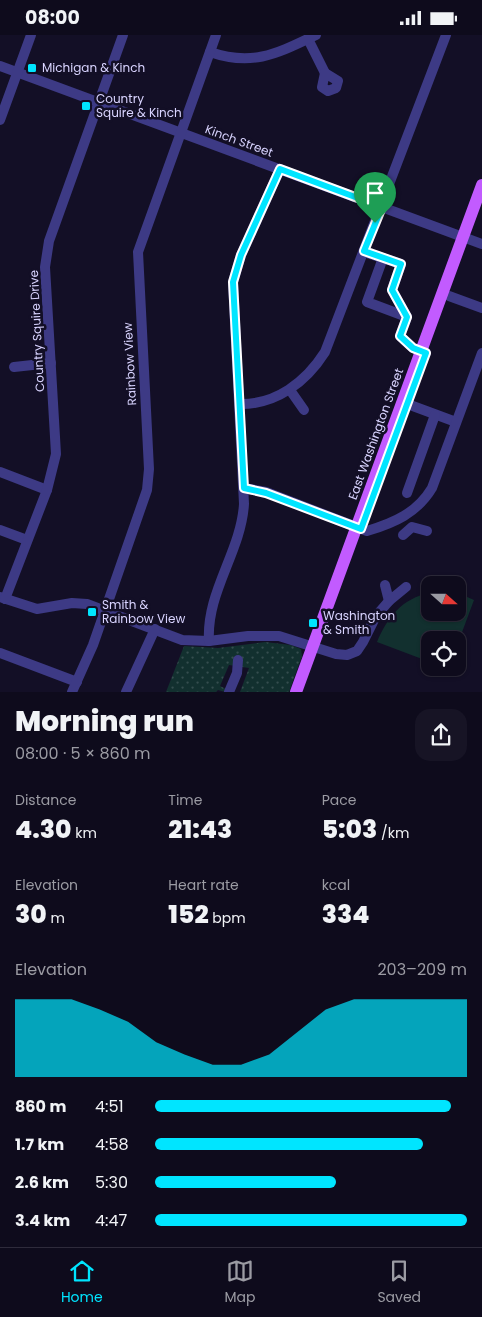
<!DOCTYPE html>
<html lang="en">
<head>
<meta charset="utf-8">
<style>
	:root { --surface:#0e0b1c; --page:#171425; --text:#f1f3f6; --muted:#9b9ba3; --line:#2e2b3b; --accent:#00e5ff }
	body { margin:0; font-family:Poppins,sans-serif; background:var(--page); color:var(--text); height:100vh; display:flex; flex-direction:column; font-size:19px; white-space:nowrap }
	* { box-sizing:border-box; margin:0 }
	p { font-size:16px; color:var(--muted) }
	.icon { flex:none; width:28px; height:28px; fill:none; stroke:currentColor; stroke-width:2; stroke-linecap:round; stroke-linejoin:round }
	.map { position:relative; height:657px; overflow:hidden }
	.sheet { display:flex; flex-direction:column; background:var(--surface); flex:1 }
	.sheet>* { flex:none }
	.needle { width:32px; rotate:111deg }
	.controls { position:absolute; left:421px; top:541px; display:grid; gap:10px }
	.controls a { display:grid; place-items:center; width:45px; height:45px; border-radius:10px; background:var(--surface); box-shadow:0 1px 4px #0004,0 0 0 1px var(--line); font-size:25px }
	.pin { position:absolute; display:grid; place-items:center; width:42px; height:42px; color:#fff; margin:-51px -21px; border-radius:50% 50% 50% 0; rotate:-45deg; box-shadow:0 0 5px #0007 }
	.pin .icon { rotate:45deg }
	.round { display:grid; place-items:center; flex:none; width:52px; height:52px; border-radius:15px; background:var(--page) }
	.headline { display:flex; align-items:center; justify-content:space-between; height:85px; padding:0 15px }
	h1 { font-size:28px; font-weight:800; line-height:38px }
	.metrics { display:grid; grid-template-columns:repeat(3,1fr); gap:8px; height:85px; padding:5px 15px }
	.metrics div { display:grid; align-content:center }
	.metrics b { font-size:25px; font-weight:800 }
	.metrics small { font-size:14px; font-weight:400 }
	.metrics p { font-size:14px }
	.chart { height:140px; padding:10px 15px }
	.chart p { display:flex; justify-content:space-between }
	.chart svg { width:100%; height:90px; margin-top:5px; fill:var(--accent); opacity:.7 }
	ul { padding:0 15px; list-style:none; font-size:16px }
	li { display:grid; grid-template-columns:80px 60px 1fr; align-items:center; height:38px }
	li i { height:12px; border-radius:6px; background:var(--accent) }
	.status { display:flex; justify-content:space-between; align-items:center; height:35px; padding:0 25px; background:var(--surface); direction:ltr }
	.status svg { height:14px; fill:currentColor }
	.tabs { display:flex; justify-content:space-around; align-items:center; height:70px; border-top:1px solid var(--line); background:var(--surface); font-size:14px; color:var(--muted) }
	.tabs a { display:grid; justify-items:center; gap:2px }
	.tabs .active { color:var(--accent) }
	.map>svg:first-child { display:block }
	.grass { fill:url(#grass-dots) }
	.park { fill:#12302f }
	.lines { fill:none; stroke-linecap:round; stroke-linejoin:round }
	.minor { stroke:#3d3a85; stroke-width:10 }
	.major { stroke:#c25bff; stroke-width:12 }
	.route-casing { stroke:#fff; stroke-width:10 }
	.route { stroke:#00e5ff; stroke-width:6 }
	.poi-dot { fill:#00e5ff; stroke:#130f26; stroke-width:2 }
	.labels { text-anchor:middle; stroke-width:5; stroke-linejoin:round; paint-order:stroke }
	.poi-label { font-size:12px; fill:#d9d4ff; stroke:#130f26; text-anchor:start }
	.street-label { font-size:12px; fill:#d9d4ff; stroke:#130f26 }
</style>
</head>
<body>
<div class="status"><b>08:00</b><svg viewBox="0 0 49 12"><path d="M0 12V9h3v3zM5 12V6h3v6zM10 12V3h3v9zM15 12V0h3v12zM26 1h20v11H26zM47 4h2v5h-2z"/></svg></div>
<div class="map">
<svg width="482" height="657" viewBox="0 0 482 657">
	<defs>
		<pattern id="grass-dots" width="8" height="8" patternUnits="userSpaceOnUse" patternTransform="scale(1.25)"><rect width="8" height="8" fill="#12302f"/><path d="M2 2h.1M6 6h.1" fill="none" stroke="#344d4e" stroke-width="1.8" stroke-linecap="round"/></pattern>
	</defs>
	<rect width="100%" height="100%" fill="#130f26"/>
	<polygon class="grass" points="265,607 291,610 301,614 302,621 289,657 240,657 249,633 229,630 220,651 226,654 225,657 218,655 216,657 166,657 184,611 218,613"/>
	<path class="park" d="M430,558V578H458V558L474,565L458,608V605H430V627L377,607C387,583 402,563 430,558Z"/>
	<g class="lines">
		<g class="minor">
			<polyline points="308,4 325,38"/>
			<path d="M210,17C253,32 278,18 316,0"/>
			<polyline points="0,31 482,209"/>
			<polygon points="325,38 338,46 336,53 328,56 322,52"/>
			<polyline points="0,85 31,0"/>
			<polyline points="364,217 401,229 392,255 407,282 400,301 413,313 426,318"/>
			<polyline points="383,223 367,267 407,282"/>
			<polyline points="449,261 482,273"/>
			<polyline points="14,332 51,328"/>
			<polyline points="290,355 304,375"/>
			<polyline points="402,367 456,387"/>
			<path d="M239,369C276,370 306,347 325,317L446,0"/>
			<polyline points="0,437 47,455"/>
			<path d="M244,453L266,457L367,496C394,488 417,478 432,453L482,318"/>
			<polyline points="407,458 435,380"/>
			<polyline points="0,495 27,505"/>
			<polyline points="403,500 412,492 427,496"/>
			<polyline points="385,550 389,566"/>
			<polyline points="0,562 37,574 72,568 87,569 182,605 209,606 248,601 279,601 336,619 347,620 357,616 363,607 376,581 389,566 406,552"/>
			<polyline points="5,564 47,455 56,419 45,232 49,206 123,0"/>
			<path d="M209,606C206,557 241,517 244,469L233,247L241,220L280,134"/>
			<polyline points="0,618 77,647"/>
			<polyline points="72,657 93,610 147,455 149,434 138,217 216,0"/>
			<polyline points="126,657 155,594"/>
			<polyline points="229,657 237,638 238,625"/>
		</g>
		<polyline class="major" points="296,657 482,150"/>
	</g>
	<g class="lines">
		<defs>
			<polygon id="route" points="280,134 382,172 364,216 401,229 392,255 407,282 400,301 413,313 426,318 361,494 266,458 244,453 233,247 241,220"/>
		</defs>
		<use href="#route" class="route-casing"/>
		<use href="#route" class="route"/>
	</g>
	<g class="poi-dot">
		<rect x="27" y="28" width="10" height="10" rx="2.5"/>
		<rect x="81" y="66" width="10" height="10" rx="2.5"/>
		<rect x="87" y="572" width="10" height="10" rx="2.5"/>
		<rect x="308" y="583" width="10" height="10" rx="2.5"/>
	</g>
	<g class="labels">
		<g class="poi-label">
			<text x="42" y="37">Michigan &amp; Kinch</text>
			<text x="96" y="68">Country<tspan x="96" dy="14">Squire &amp; Kinch</tspan></text>
			<text x="102" y="574">Smith &amp;<tspan x="102" dy="14">Rainbow View</tspan></text>
			<text x="323" y="585">Washington<tspan x="323" dy="14">&amp; Smith</tspan></text>
		</g>
		<g class="street-label">
			<text transform="translate(239 106) rotate(20)" y="4">Kinch Street</text>
			<text transform="translate(37 296) rotate(-93)" y="4">Country Squire Drive</text>
			<text transform="translate(130 329) rotate(-93)" y="4">Rainbow View</text>
			<text transform="translate(376 399) rotate(-70)" y="4">East Washington Street</text>
		</g>
	</g>
</svg>
<div class="controls">
<a><svg class="needle" viewBox="-14 -14 28 28"><path d="M0-13l5 13h-10z" fill="#e53935"/><path d="M0 13l5-13h-10z" fill="#9b9ba3"/></svg></a>
<a><svg class="icon" aria-label="locate" viewBox="0 0 24 24"><circle cx="12" cy="12" r="6"/><path d="M12 2v4M12 18v4M2 12h4M18 12h4"/></svg></a>
</div>
<div class="pin" style="left:375px;top:188px;background:#1e9e55"><svg class="icon" aria-label="arrive" viewBox="0 0 24 24"><path d="M6 21V4h12l-3 4 3 4H6"/></svg></div>
</div>
<section class="sheet">
<div class="headline"><div><h1>Morning run</h1><p>08:00 · 5 × 860 m</p></div><a class="round"><svg class="icon" aria-label="share" viewBox="0 0 24 24"><path d="M12 15V3M7 8l5-5 5 5M5 13v7h14v-7"/></svg></a></div>
<div class="metrics">
<div><p>Distance</p><b>4.30<small> km</small></b></div>
<div><p>Time</p><b>21:43</b></div>
<div><p>Pace</p><b>5:03<small> /km</small></b></div>
</div>
<div class="metrics">
<div><p>Elevation</p><b>30<small> m</small></b></div>
<div><p>Heart rate</p><b>152<small> bpm</small></b></div>
<div><p>kcal</p><b>334</b></div>
</div>
<div class="chart"><p><span>Elevation</span>203–209 m</p>
<svg viewBox="0 0 160 44" preserveAspectRatio="none"><path d="M0 44V6L10 6L20 6L30 11L40 17L50 27L60 33L70 38L80 38L90 33L100 22L110 11L120 6L130 6L140 6L150 6L160 6V44z"/></svg>
</div>
<ul>
<li><b>860 m</b>4:51<i style="width:95%"></i></li>
<li><b>1.7 km</b>4:58<i style="width:86%"></i></li>
<li><b>2.6 km</b>5:30<i style="width:58%"></i></li>
<li><b>3.4 km</b>4:47<i style="width:100%"></i></li>
</ul>
</section>
<nav class="tabs">
<a class="active"><svg class="icon" aria-label="home" viewBox="0 0 24 24"><path d="M3 11l9-7 9 7M6 9v11h12V9"/></svg>Home</a>
<a><svg class="icon" aria-label="map" viewBox="0 0 24 24"><path d="M3 6l6-2 6 2 6-2v14l-6 2-6-2-6 2zM9 4v14M15 6v14"/></svg>Map</a>
<a><svg class="icon" aria-label="saved" viewBox="0 0 24 24"><path d="M7 4h10v16l-5-4-5 4z"/></svg>Saved</a>
</nav>
</body>
</html>
